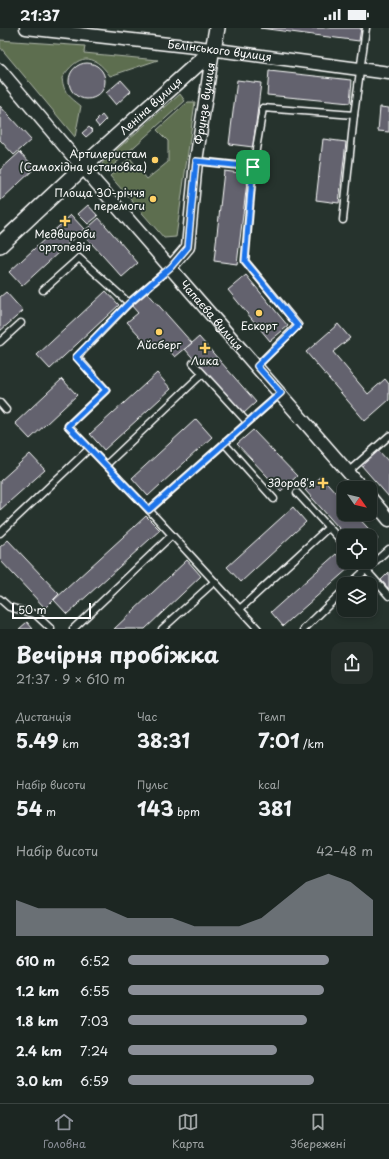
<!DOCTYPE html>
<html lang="uk">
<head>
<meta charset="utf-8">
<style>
	:root { --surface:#1c2622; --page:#252e2a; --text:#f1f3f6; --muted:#a0a5a5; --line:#3a4340; --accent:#8c9099 }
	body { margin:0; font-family:"Playpen Sans",sans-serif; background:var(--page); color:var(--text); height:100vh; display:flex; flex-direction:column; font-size:15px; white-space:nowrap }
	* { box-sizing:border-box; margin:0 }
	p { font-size:13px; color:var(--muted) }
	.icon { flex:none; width:22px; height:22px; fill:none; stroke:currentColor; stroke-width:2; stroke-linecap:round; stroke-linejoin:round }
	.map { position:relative; height:601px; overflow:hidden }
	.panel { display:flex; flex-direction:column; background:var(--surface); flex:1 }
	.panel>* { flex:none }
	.needle { width:26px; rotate:124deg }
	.buttons { position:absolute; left:337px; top:453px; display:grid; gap:8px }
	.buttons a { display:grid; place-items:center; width:40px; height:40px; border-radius:8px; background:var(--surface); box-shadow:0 2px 6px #0003,0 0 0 1px var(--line); font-size:20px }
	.scale { position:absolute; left:12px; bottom:10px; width:79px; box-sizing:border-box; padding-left:4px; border:2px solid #fff; border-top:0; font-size:11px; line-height:14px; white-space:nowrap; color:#fff; -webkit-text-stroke:3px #26332d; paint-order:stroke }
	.pin { position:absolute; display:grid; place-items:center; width:34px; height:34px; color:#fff; margin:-17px; border-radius:8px; box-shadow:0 2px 6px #0006 }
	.round { display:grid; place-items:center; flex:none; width:42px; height:42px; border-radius:12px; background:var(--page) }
	.headline { display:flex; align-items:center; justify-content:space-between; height:68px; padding:0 16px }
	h1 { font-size:22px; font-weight:700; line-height:30px }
	.metrics { display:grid; grid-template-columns:repeat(3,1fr); gap:6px; height:68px; padding:4px 16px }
	.metrics div { display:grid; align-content:center }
	.metrics b { font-size:20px; font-weight:700 }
	.metrics small { font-size:11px; font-weight:400 }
	.metrics p { font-size:11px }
	.chart { height:112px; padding:8px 16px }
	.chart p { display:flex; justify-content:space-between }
	.chart svg { width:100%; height:72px; margin-top:4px; fill:var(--accent); opacity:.7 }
	ul { padding:0 16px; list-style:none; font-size:13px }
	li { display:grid; grid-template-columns:64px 48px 1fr; align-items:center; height:30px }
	li i { height:10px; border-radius:5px; background:var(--accent) }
	.status { display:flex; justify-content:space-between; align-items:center; height:28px; padding:0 20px; background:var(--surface); direction:ltr }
	.status svg { height:11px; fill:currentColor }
	.dock { display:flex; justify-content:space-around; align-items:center; height:56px; border-top:1px solid var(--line); background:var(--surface); font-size:11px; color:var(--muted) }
	.dock a { display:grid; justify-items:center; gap:2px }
	.dock .selected { color:var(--accent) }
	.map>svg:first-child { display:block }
	.green { fill:#5d6e50; stroke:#aeb6a8 }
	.building { fill:#63626e; stroke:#fff }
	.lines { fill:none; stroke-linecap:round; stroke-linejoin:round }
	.service-casing { stroke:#fff; stroke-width:9 }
	.minor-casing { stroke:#fff; stroke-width:15 }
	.tertiary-casing { stroke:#fff; stroke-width:18 }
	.service { stroke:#26332d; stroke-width:6 }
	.minor { stroke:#26332d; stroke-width:12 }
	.tertiary { stroke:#26332d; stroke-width:15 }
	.route-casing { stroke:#fff; stroke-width:8 }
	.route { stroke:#1a73e8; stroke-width:5 }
	.poi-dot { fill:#ffd166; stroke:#26332d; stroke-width:1.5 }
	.labels { text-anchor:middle; stroke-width:3.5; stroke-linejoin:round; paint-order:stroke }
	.street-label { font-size:11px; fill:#fff; stroke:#26332d }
	.poi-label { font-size:11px; fill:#fff; stroke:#26332d }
</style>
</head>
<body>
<div class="status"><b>21:37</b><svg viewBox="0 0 49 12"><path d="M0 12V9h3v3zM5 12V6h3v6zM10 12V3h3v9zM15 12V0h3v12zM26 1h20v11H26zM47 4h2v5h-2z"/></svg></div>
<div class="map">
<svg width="389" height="601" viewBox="0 0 389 601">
	<rect width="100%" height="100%" fill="#26332d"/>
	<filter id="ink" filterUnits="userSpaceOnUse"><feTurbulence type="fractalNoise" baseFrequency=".025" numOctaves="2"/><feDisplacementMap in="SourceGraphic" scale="8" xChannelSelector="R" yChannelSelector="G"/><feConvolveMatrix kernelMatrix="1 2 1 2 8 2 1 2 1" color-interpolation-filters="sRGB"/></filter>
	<g filter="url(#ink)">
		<g class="green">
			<path d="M0,12L85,18L84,25L158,32L110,48C93,24 78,26 62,50C64,66 69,68 81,78L75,109L0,19Z"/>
			<path d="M180,66L185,73L106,144C102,139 100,137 105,132Z"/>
			<polygon points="188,74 195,74 176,209 164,210 110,148 130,130 147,151 168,134 168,113 157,102"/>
		</g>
		<g class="building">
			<polygon points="260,0 361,0 359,13"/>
			<circle cx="87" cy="53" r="18"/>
			<polygon points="269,43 352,52 350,75 267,67"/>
			<polygon points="121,52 131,63 116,77 106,65"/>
			<polygon points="237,52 261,55 253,119 229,116"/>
			<polygon points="0,78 31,112 14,127 0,112"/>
			<polygon points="380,79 389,80 389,104 378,103"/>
			<polygon points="102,87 106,92 99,99 95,94"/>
			<polygon points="89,99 93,103 86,109 82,105"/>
			<polygon points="323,111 346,114 339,175 316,172"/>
			<polygon points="20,124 35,140 0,173 0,142"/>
			<polygon points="224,143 248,146 237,236 214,233"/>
			<polygon points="88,177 98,188 88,196 78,186"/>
			<polygon points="71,187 84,201 22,258 9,244"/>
			<polygon points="99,190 138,235 122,249 82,205"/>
			<polygon points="246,247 288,298 270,313 228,262"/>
			<polygon points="145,262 192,315 175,329 161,313 152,321 127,294 138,285 130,276"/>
			<polygon points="106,263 119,277 50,341 37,327"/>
			<polygon points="6,264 23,283 0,303 0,269"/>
			<polygon points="338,296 350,310 333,324 368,366 385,351 389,356 389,372 365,393 306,324"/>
			<polygon points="199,309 256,374 242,387 185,321"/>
			<polygon points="157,345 171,361 104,422 90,406"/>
			<polygon points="62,351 77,367 30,411 15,395"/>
			<polygon points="196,391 212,409 148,468 132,450"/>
			<polygon points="253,402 297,448 281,463 237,416"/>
			<polygon points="378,422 389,434 389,469 361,437"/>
			<polygon points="30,426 45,442 0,482 0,453"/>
			<polygon points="321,448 344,474 344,486 355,486 378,511 370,518 370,508 346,508 305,462"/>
			<polygon points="293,479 306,494 241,554 227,539"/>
			<polygon points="146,488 160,502 67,586 54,572"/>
			<polygon points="8,512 59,566 45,580 0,532 0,519"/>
			<polygon points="336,526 349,540 283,598 271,584"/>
			<polygon points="187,532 201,548 145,601 114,601"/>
			<polygon points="389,544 389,561 381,552"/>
			<polygon points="27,594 33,601 19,601"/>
		</g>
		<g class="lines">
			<defs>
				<g id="service">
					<polyline points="196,133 253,139 263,80 354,87 366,0"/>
					<polyline points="253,139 245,233 298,297 257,338"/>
					<polyline points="343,192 354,87"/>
					<polyline points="171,239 129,275 77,329 106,362 68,398 149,482 258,601"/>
					<polyline points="43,262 79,230 129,275"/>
					<polyline points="0,314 21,295"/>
					<polyline points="193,335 247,394"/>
					<polyline points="0,375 6,382"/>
					<polyline points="224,415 274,471"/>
					<polyline points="106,437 202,346"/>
					<polyline points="348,444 389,408"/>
					<polyline points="297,465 344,516"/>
					<polyline points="149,482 281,365"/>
					<polyline points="0,505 90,420"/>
					<polyline points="359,534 389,568"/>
					<polyline points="350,556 389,521"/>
					<polyline points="0,571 9,579 35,586 51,601"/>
					<polyline points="240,581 329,499"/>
					<polyline points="73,601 172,507"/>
					<polyline points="162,601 214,554"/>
					<polyline points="304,601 344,562"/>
				</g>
				<g id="minor">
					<path id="s1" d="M26,0L195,19L389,45"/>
					<path id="s2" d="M0,42L72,127L362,460"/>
					<path id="s3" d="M171,239L188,219L196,133L213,22"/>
					<polyline points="370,469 389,492"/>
				</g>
				<g id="tertiary">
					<path id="s4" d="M0,217L83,139L213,22L217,0"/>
				</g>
			</defs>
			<use href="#service" class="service-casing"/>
			<use href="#minor" class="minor-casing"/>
			<use href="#tertiary" class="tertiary-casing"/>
			<use href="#service" class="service"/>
			<use href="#minor" class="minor"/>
			<use href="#tertiary" class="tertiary"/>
		</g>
	</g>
	<g class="lines" filter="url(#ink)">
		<defs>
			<polygon id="route" points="196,133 253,139 245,233 298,298 257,338 281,365 149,482 68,398 106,362 76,329 129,275 171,239 188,219"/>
		</defs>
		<use href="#route" class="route-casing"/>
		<use href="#route" class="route"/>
	</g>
	<g class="poi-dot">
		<circle cx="155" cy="132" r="4"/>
		<circle cx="153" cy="171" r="4"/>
		<path d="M63 187h4v4h4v4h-4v4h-4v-4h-4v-4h4z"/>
		<circle cx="259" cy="285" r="4"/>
		<circle cx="159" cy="304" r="4"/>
		<path d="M203 314h4v4h4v4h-4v4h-4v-4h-4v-4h4z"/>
		<path d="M321 449h4v4h4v4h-4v4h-4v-4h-4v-4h4z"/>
	</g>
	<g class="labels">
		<g class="street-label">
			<text dy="4" stroke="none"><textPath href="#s1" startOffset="195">Бєлінського вулиця</textPath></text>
			<text dy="4" stroke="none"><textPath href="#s3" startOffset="171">Фрунзе вулиця</textPath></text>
			<text dy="4" stroke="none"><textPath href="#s4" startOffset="205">Леніна вулиця</textPath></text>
			<text dy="4" stroke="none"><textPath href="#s2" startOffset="324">Чапаєва вулиця</textPath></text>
		</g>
		<g class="poi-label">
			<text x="147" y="130" text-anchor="end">Артилеристам<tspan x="147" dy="13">(Самохідна установка)</tspan></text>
			<text x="145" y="169" text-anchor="end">Площа 30-річчя<tspan x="145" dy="13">перемоги</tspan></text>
			<text x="65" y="210">Медвироби<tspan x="65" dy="13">ортопедія</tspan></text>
			<text x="259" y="302">Ескорт</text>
			<text x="159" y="321">Айсберг</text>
			<text x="205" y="337">Лика</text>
			<text x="315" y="459" text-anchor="end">Здоров'я</text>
		</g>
	</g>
</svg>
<div class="buttons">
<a><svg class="needle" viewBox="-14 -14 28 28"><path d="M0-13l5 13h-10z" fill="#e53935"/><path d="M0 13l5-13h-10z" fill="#a0a5a5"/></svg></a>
<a><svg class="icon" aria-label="locate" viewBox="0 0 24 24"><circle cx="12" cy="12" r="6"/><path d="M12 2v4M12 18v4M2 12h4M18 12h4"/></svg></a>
<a><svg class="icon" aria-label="layers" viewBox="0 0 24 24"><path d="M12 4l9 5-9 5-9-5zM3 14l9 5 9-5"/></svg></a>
</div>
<div class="scale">50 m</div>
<div class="pin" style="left:253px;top:139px;background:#1e9e55"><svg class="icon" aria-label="arrive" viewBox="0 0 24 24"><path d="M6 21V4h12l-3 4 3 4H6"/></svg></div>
</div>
<section class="panel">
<div class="headline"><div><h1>Вечірня пробіжка</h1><p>21:37 · 9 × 610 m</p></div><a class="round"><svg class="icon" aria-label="share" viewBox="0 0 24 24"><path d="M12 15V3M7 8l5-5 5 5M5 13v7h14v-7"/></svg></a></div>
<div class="metrics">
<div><p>Дистанція</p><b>5.49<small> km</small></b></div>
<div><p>Час</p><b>38:31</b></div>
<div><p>Темп</p><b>7:01<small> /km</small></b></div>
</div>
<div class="metrics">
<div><p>Набір висоти</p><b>54<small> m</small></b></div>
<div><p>Пульс</p><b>143<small> bpm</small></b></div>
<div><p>kcal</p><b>381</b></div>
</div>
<div class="chart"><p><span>Набір висоти</span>42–48 m</p>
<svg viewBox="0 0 160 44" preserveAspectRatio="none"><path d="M0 44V22L10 27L20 27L30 27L40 27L50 33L60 33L70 33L80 38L90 38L100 38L110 33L120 22L130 11L140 6L150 11L160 22V44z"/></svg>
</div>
<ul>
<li><b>610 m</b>6:52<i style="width:82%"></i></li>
<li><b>1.2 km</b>6:55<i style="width:80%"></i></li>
<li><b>1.8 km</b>7:03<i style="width:73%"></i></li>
<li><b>2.4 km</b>7:24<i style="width:61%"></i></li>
<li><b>3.0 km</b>6:59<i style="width:76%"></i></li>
</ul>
</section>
<nav class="dock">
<a class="selected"><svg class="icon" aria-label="home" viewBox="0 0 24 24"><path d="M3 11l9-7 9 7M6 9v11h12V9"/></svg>Головна</a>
<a><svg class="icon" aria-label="map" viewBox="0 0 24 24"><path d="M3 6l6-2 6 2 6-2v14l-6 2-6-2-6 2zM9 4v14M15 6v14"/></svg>Карта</a>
<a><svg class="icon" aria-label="saved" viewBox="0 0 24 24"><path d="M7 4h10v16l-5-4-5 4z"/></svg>Збережені</a>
</nav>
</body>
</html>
